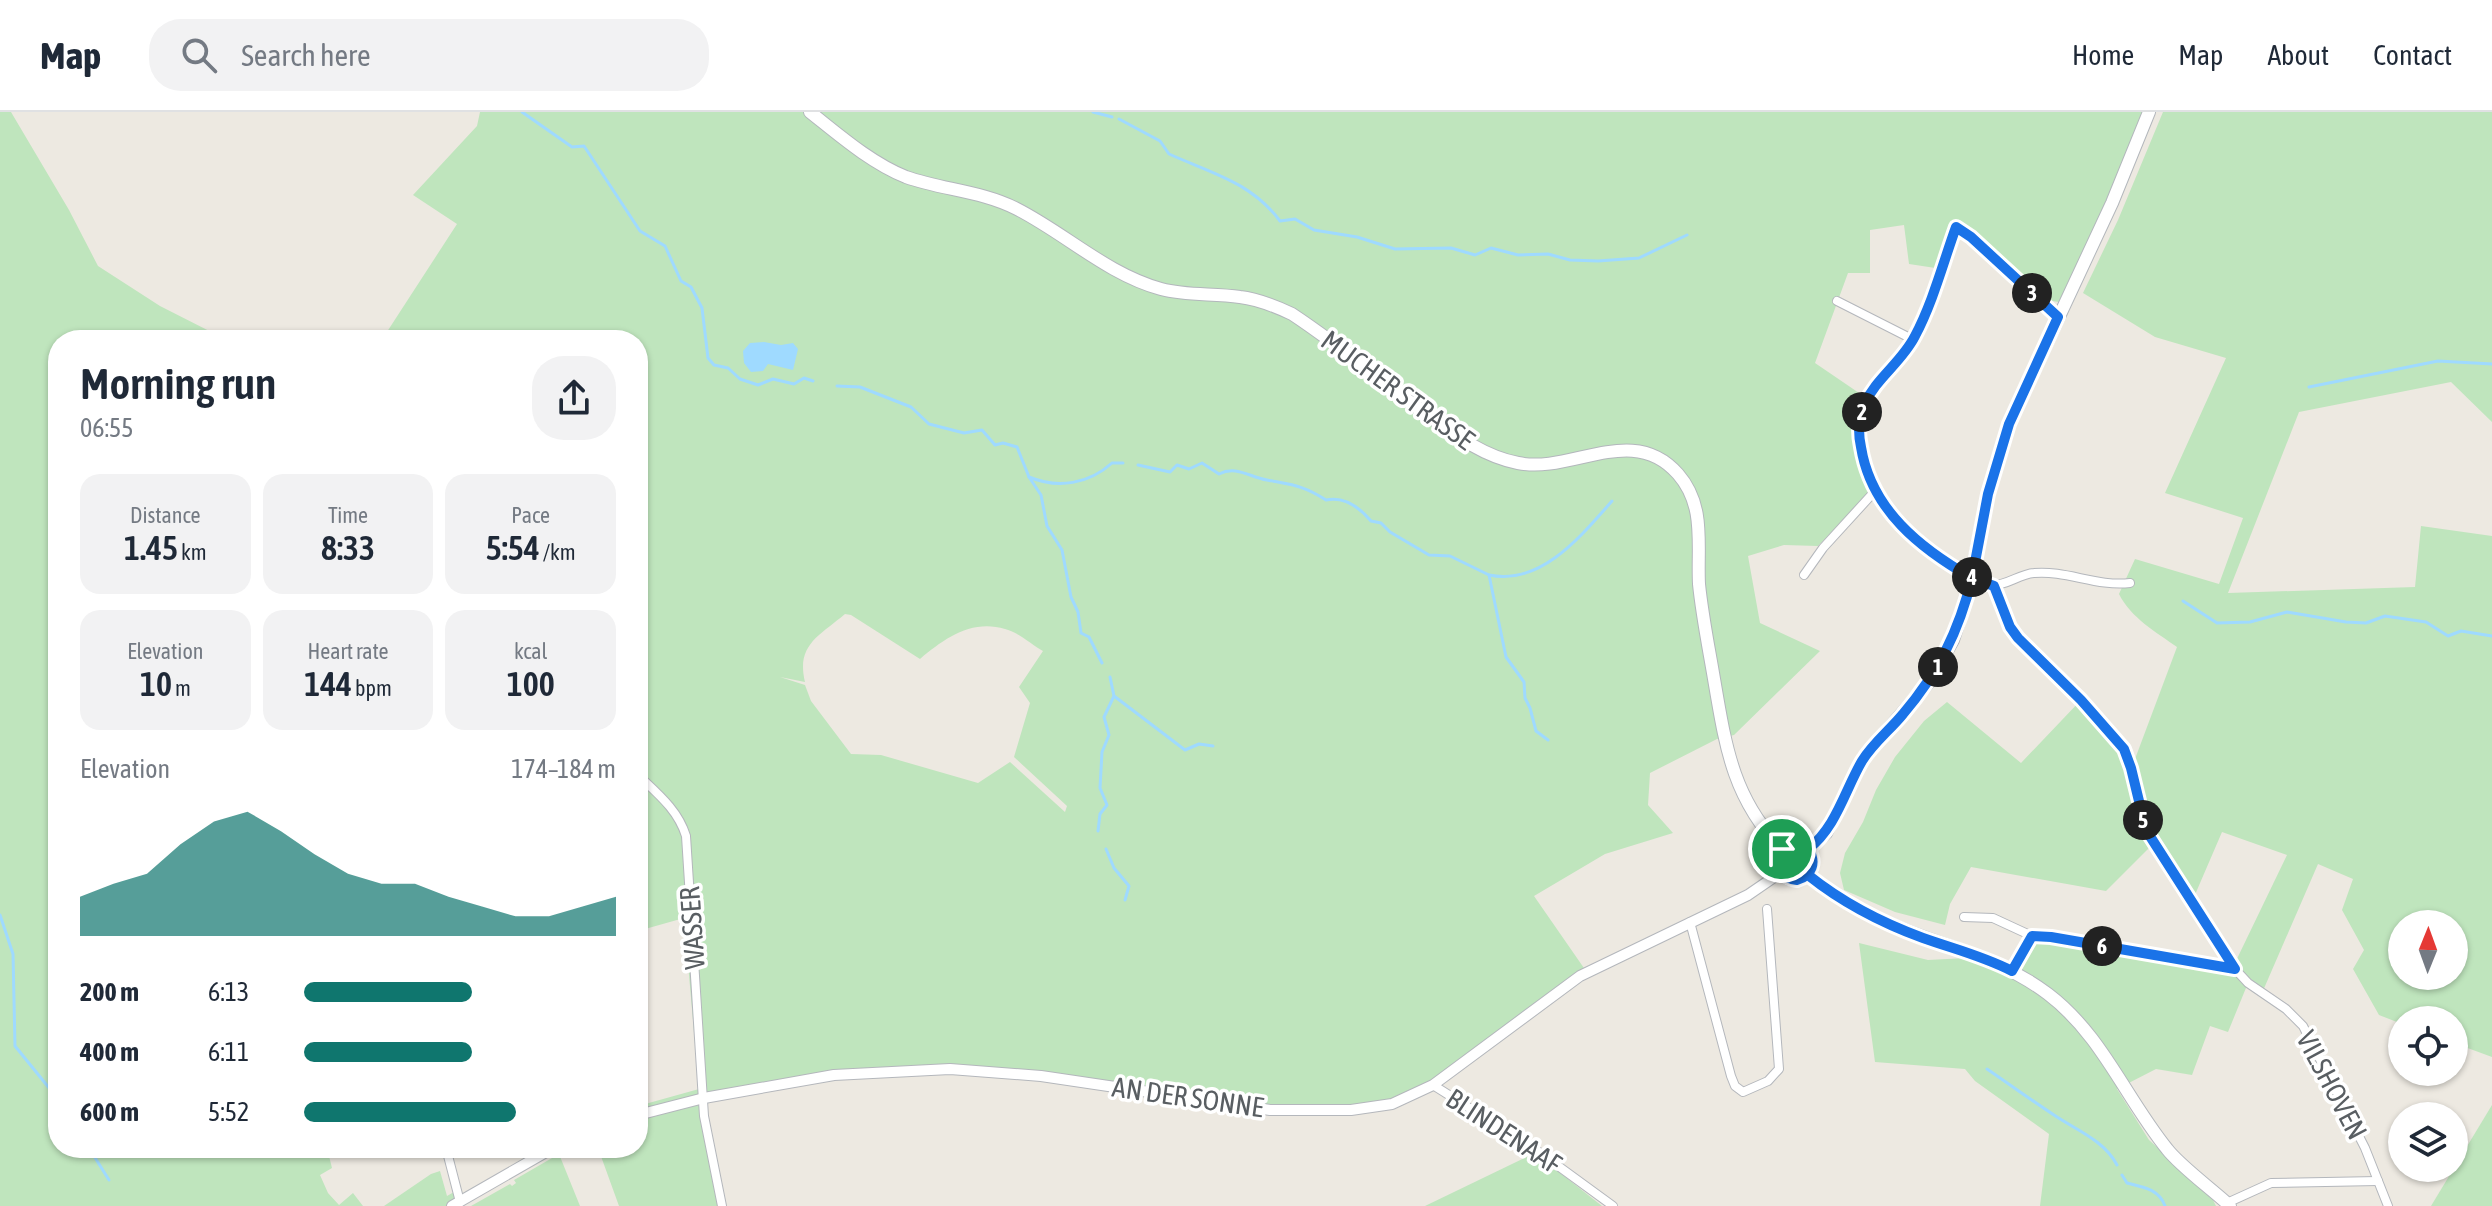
<!DOCTYPE html>
<html lang="en">
<head>
<meta charset="utf-8">
<style>
	:root { --surface:#fff; --page:#f2f2f3; --text:#1f2937; --muted:#747a83; --line:#e0e1e3; --accent:#0f766e }
	body { margin:0; font-family:"Asap Condensed",sans-serif; background:var(--page); color:var(--text); height:100vh; display:flex; flex-direction:column; font-size:30px; white-space:nowrap }
	* { box-sizing:border-box; margin:0 }
	p { font-size:26px; color:var(--muted) }
	.icon { flex:none; width:44px; height:44px; fill:none; stroke:currentColor; stroke-width:2; stroke-linecap:round; stroke-linejoin:round }
	.map { position:relative; flex:1; overflow:hidden }
	.drawer { position:absolute; left:48px; top:218px; width:600px; height:828px; display:flex; flex-direction:column; background:var(--surface); border-radius:32px; box-shadow:0 2px 6px #0004 }
	.drawer>* { flex:none }
	.needle { width:52px; rotate:1deg }
	.fabs { position:absolute; left:2388px; top:798px; display:grid; gap:16px }
	.fabs a { display:grid; place-items:center; width:80px; height:80px; border-radius:50%; background:var(--surface); box-shadow:0 2px 6px #0004; font-size:40px }
	.pin { position:absolute; display:grid; place-items:center; width:68px; height:68px; color:#fff; margin:-34px; border:4px solid #fff; border-radius:50%; box-shadow:0 2px 8px #0007 }
	.km { position:absolute; width:40px; height:40px; margin:-20px; border-radius:50%; background:#222; color:#fff; font-size:22px; line-height:40px; text-align:center }
	.round { display:grid; place-items:center; flex:none; width:84px; height:84px; border-radius:32px; background:var(--page) }
	.head { display:flex; align-items:center; justify-content:space-between; height:136px; padding:0 32px }
	h1 { font-size:44px; font-weight:600; line-height:60px }
	.metrics { display:grid; grid-template-columns:repeat(3,1fr); gap:12px; height:136px; padding:8px 32px }
	.metrics div { display:grid; align-content:center; border-radius:20px; background:var(--page); text-align:center }
	.metrics b { font-size:34px; font-weight:600 }
	.metrics small { font-size:22px; font-weight:400 }
	.metrics p { font-size:22px }
	.chart { height:224px; padding:16px 32px }
	.chart p { display:flex; justify-content:space-between }
	.chart svg { width:100%; height:144px; margin-top:8px; fill:var(--accent); opacity:.7 }
	ul { padding:0 32px; list-style:none; font-size:26px }
	li { display:grid; grid-template-columns:128px 96px 1fr; align-items:center; height:60px }
	li i { height:20px; border-radius:10px; background:var(--accent) }
	header { display:flex; align-items:center; gap:48px; box-sizing:border-box; height:112px; padding:0 40px; background:var(--surface); border-bottom:2px solid var(--line) }
	header strong { font-size:38px }
	nav { display:flex; gap:44px; margin-inline-start:auto; font-size:28px }
	.search { width:560px; height:72px; background:var(--page); display:flex; align-items:center; gap:20px; box-sizing:border-box; padding:0 28px; border-radius:32px; color:var(--muted); font-size:30px }
	.map>svg:first-child { display:block }
	.green { fill:#bfe5bd; fill-rule:evenodd }
	.water { fill:#9fdaff }
	.lines { fill:none; stroke-linecap:round; stroke-linejoin:round }
	.stream { stroke:#9fdaff; stroke-width:3 }
	.minor-casing { stroke:#b4b7bc; stroke-width:10 }
	.tertiary-casing { stroke:#b4b7bc; stroke-width:12 }
	.secondary-casing { stroke:#b3b7bc; stroke-width:14 }
	.minor { stroke:#fff; stroke-width:8 }
	.tertiary { stroke:#fff; stroke-width:10 }
	.secondary { stroke:#fff; stroke-width:12 }
	.route-casing { stroke:#fff; stroke-width:16 }
	.route { stroke:#1a73e8; stroke-width:10 }
	.labels { text-anchor:middle; stroke-width:7; stroke-linejoin:round; paint-order:stroke }
	.street-label { font-size:28px; fill:#595e62; stroke:#fff }
</style>
</head>
<body>
<header>
<strong>Map</strong>
<div class="search"><svg class="icon" aria-label="search" viewBox="0 0 24 24"><circle cx="10" cy="10" r="6"/><path d="M15 15l6 6"/></svg>Search here</div>
<nav><a>Home</a><a>Map</a><a>About</a><a>Contact</a></nav>
</header>
<div class="map">
<svg width="2492" height="1094" viewBox="0 0 2492 1094">
	<rect width="100%" height="100%" fill="#ede9e1"/>
	<g class="green">
		<polygon points="0,0 11,0 69,98 98,154 160,194 227,228 58,228 58,1036 327,1036 332,1056 320,1063 328,1081 339,1093 353,1081 363,1094 0,1094"/>
		<path d="M480,0H2145L2111,79L2059,190L2046,188L1957,115L1942,157L1909,152L1904,113L1870,118V161H1848L1815,251L1862,283C1850,318 1858,346 1869,381L1818,434L1784,433L1748,444L1760,511L1820,539L1734,623L1717,627L1650,661L1648,693L1673,721L1605,742L1534,784L1586,859L1405,989L1303,1000L1041,964L876,959L704,986L722,1094H619L598,1036H638V994L699,977L684,806L638,819V228H371L383,226L457,112L413,83L477,14ZM845,502L851,503L920,547C944,527 971,507 1005,517C1018,520 1032,533 1043,539L1019,575L1030,591L1014,645L1067,694L1065,700L1010,650L978,671L881,643L851,642L811,589L805,573L780,565L805,570C796,533 819,524 845,502Z"/>
		<path d="M2163,0H2492V310L2451,270L2299,300L2228,481L2415,475L2421,414L2492,424V945L2454,931V908H2402V912L2379,903L2353,857L2364,838L2342,798L2353,767L2318,752L2262,881L2248,871L2228,920L2210,914L2192,963L2156,957L2117,977L2149,1028L2211,1084L2216,1094H2040L2049,1022L1975,969L1965,957L1875,950L1859,831L1928,848L1985,845L2011,859L2032,824L2233,855L2287,743L2222,720L2191,792L2153,732L2106,779L1971,755L1950,792L1945,813L1895,800L1844,778L1840,761L1845,741L1863,710L1876,678L1895,645L1924,609L1947,590L2021,651L2081,588L2111,621L2132,655L2177,535C2156,520 2131,506 2119,482L2135,447L2219,472L2243,406L2165,381L2226,246L2155,225L2083,181L2118,108ZM2402,812H2454V864H2402Z"/>
		<polygon points="2492,993 2492,1094 2431,1094"/>
		<polygon points="1535,1041 1602,1094 1425,1094"/>
		<polygon points="559,1042 580,1094 471,1094 510,1072 512,1074 516,1071 514,1068"/>
		<polygon points="440,1059 447,1084 461,1076 460,1090 452,1094 384,1094 431,1062"/>
	</g>
	<polygon class="water" points="764,230 781,233 793,231 798,237 793,258 768,252 763,259 751,260 744,251 743,239 750,231"/>
	<g class="lines">
		<g class="stream">
			<polyline points="522,0 572,35 584,34 640,119 665,134 681,169 691,175 702,196 708,246 714,253 728,256 740,267 758,273 773,267 794,272 804,266 813,269"/>
			<polyline points="1093,0 1112,5"/>
			<path d="M1119,7L1160,29L1169,42C1211,61 1251,70 1280,109L1295,107L1314,118L1357,125L1395,137L1451,136L1475,143L1491,136L1518,143L1548,142L1570,148L1598,149L1639,146L1687,123"/>
			<path d="M837,274L860,275L911,295L929,312L964,321L982,318L995,333L1003,331L1017,335L1029,365C1058,377 1089,372 1112,351H1123"/>
			<polyline points="2309,275 2438,249 2492,252"/>
			<path d="M1138,353L1170,360L1177,353L1189,357L1202,351L1219,362C1236,353 1249,365 1267,368C1292,373 1303,373 1326,388C1344,384 1360,396 1371,409L1381,411L1390,420L1429,443L1450,444L1489,463L1506,545L1524,570L1525,586L1530,596L1536,619L1548,628"/>
			<polyline points="1029,365 1041,383 1047,414 1062,438 1071,485 1078,500 1081,521 1089,525 1102,551"/>
			<path d="M1489,463C1541,474 1581,424 1612,389"/>
			<polyline points="2183,489 2217,511 2250,510 2287,500 2346,510 2366,511 2385,504 2426,510 2448,524 2461,519 2492,524"/>
			<polyline points="1110,565 1114,584 1185,638 1199,632 1213,634"/>
			<polyline points="1098,719 1100,702 1107,693 1100,676 1102,640 1109,623 1104,605 1114,584"/>
			<polyline points="1106,737 1114,756 1129,774 1125,788"/>
			<polyline points="0,803 13,842 15,934 58,987"/>
			<path d="M1987,957C2009,972 2031,988 2054,1003C2076,1018 2104,1028 2117,1053"/>
			<polyline points="89,1036 109,1068"/>
			<path d="M2122,1063L2127,1071C2143,1075 2159,1077 2165,1094"/>
		</g>
		<defs>
			<g id="minor">
				<polyline points="1837,189 1914,228"/>
				<path d="M2058,205L1971,125L1956,115C1942,152 1934,195 1913,229C1897,255 1868,272 1861,304C1846,370 1908,430 1959,459C1968,464 1982,473 1993,473C2005,474 2020,462 2034,461C2066,458 2097,475 2130,471"/>
				<polyline points="1804,463 1823,436 1875,379"/>
				<polyline points="1994,474 2010,515 2018,526 2081,588 2124,637 2131,656 2146,718 2235,857 2248,871 2286,897 2303,914 2365,1036 2388,1094"/>
				<path d="M638,663C658,682 678,698 686,724L704,1004L722,1094"/>
				<polyline points="1964,805 1993,806 2032,824"/>
				<polyline points="1690,810 1731,964 1735,974 1743,980 1768,969 1779,957 1767,797"/>
				<polyline points="2012,859 2032,824 2051,825 2235,857"/>
				<polyline points="1433,973 1539,1040 1613,1094"/>
				<polyline points="446,1036 460,1090"/>
				<polyline points="2227,1091 2271,1071 2378,1069"/>
			</g>
			<g id="tertiary">
				<polyline points="638,1003 704,986 834,963 950,957 1041,964 1270,998 1351,998 1392,992 1433,973 1580,864 1748,783 1780,761"/>
				<polyline points="452,1094 553,1036"/>
			</g>
			<g id="secondary">
				<path d="M810,0C839,23 871,51 906,65C943,78 982,79 1017,97C1066,122 1107,162 1161,177C1187,184 1213,181 1240,185C1258,187 1275,194 1292,202C1336,231 1376,264 1418,296C1449,318 1480,344 1518,351C1572,362 1633,310 1678,362C1706,394 1697,433 1699,472C1702,502 1708,532 1713,561C1725,630 1731,685 1782,737"/>
				<circle cx="1795" cy="750" r="18"/>
				<polyline points="1808,737 1826,721 1864,645 1930,569 1953,528 1968,481 1988,382 2009,312 2112,91 2149,0"/>
				<path d="M1808,763C1834,783 1862,801 1892,813C1947,836 1999,845 2048,882C2102,923 2125,985 2167,1037C2180,1054 2213,1078 2230,1094"/>
			</g>
		</defs>
		<use href="#minor" class="minor-casing"/>
		<use href="#tertiary" class="tertiary-casing"/>
		<use href="#secondary" class="secondary-casing"/>
		<use href="#minor" class="minor"/>
		<use href="#tertiary" class="tertiary"/>
		<use href="#secondary" class="secondary"/>
	</g>
	<g class="lines">
		<defs>
			<path id="route" d="M1782,737C1772,752 1780,766 1797,768C1812,764 1817,750 1808,737C1836,716 1845,678 1862,649C1873,631 1890,618 1903,602C1938,561 1959,519 1972,466C1921,437 1871,398 1861,335C1858,321 1858,307 1864,293C1876,266 1902,250 1915,224C1933,190 1943,151 1956,115L1971,125L2058,205L2009,312L1988,382L1972,466L1994,474L2010,515L2018,526L2081,588L2124,637L2131,656L2146,718L2235,857L2051,825L2032,824L2012,859C1983,844 1954,837 1923,826C1882,811 1843,791 1808,763C1816,748 1813,736 1796,732L1782,737"/>
		</defs>
		<use href="#route" class="route-casing"/>
		<use href="#route" class="route"/>
	</g>
	<g class="labels">
		<g class="street-label">
			<text transform="translate(1398 278) rotate(36)" y="10">MUCHER STRASSE</text>
			<text transform="translate(692 816) rotate(-94)" y="10">WASSER</text>
			<text transform="translate(2332 973) rotate(62)" y="10">VILSHOVEN</text>
			<text transform="translate(1188 985) rotate(8)" y="10">AN DER SONNE</text>
			<text transform="translate(1504 1019) rotate(33)" y="10">BLINDENAAF</text>
		</g>
	</g>
</svg>
<div class="fabs">
<a><svg class="needle" viewBox="-14 -14 28 28"><path d="M0-13l5 13h-10z" fill="#e53935"/><path d="M0 13l5-13h-10z" fill="#747a83"/></svg></a>
<a><svg class="icon" aria-label="locate" viewBox="0 0 24 24"><circle cx="12" cy="12" r="6"/><path d="M12 2v4M12 18v4M2 12h4M18 12h4"/></svg></a>
<a><svg class="icon" aria-label="layers" viewBox="0 0 24 24"><path d="M12 4l9 5-9 5-9-5zM3 14l9 5 9-5"/></svg></a>
</div>
<div class="pin" style="left:1782px;top:737px;background:#1e9e55"><svg class="icon" aria-label="arrive" viewBox="0 0 24 24"><path d="M6 21V4h12l-3 4 3 4H6"/></svg></div>
<b class="km" style="left:1938px;top:555px">1</b>
<b class="km" style="left:1862px;top:300px">2</b>
<b class="km" style="left:2032px;top:181px">3</b>
<b class="km" style="left:1972px;top:465px">4</b>
<b class="km" style="left:2143px;top:708px">5</b>
<b class="km" style="left:2102px;top:834px">6</b>
<section class="drawer">
<div class="head"><div><h1>Morning run</h1><p>06:55</p></div><a class="round"><svg class="icon" aria-label="share" viewBox="0 0 24 24"><path d="M12 15V3M7 8l5-5 5 5M5 13v7h14v-7"/></svg></a></div>
<div class="metrics">
<div><p>Distance</p><b>1.45<small> km</small></b></div>
<div><p>Time</p><b>8:33</b></div>
<div><p>Pace</p><b>5:54<small> /km</small></b></div>
</div>
<div class="metrics">
<div><p>Elevation</p><b>10<small> m</small></b></div>
<div><p>Heart rate</p><b>144<small> bpm</small></b></div>
<div><p>kcal</p><b>100</b></div>
</div>
<div class="chart"><p><span>Elevation</span>174–184 m</p>
<svg viewBox="0 0 160 44" preserveAspectRatio="none"><path d="M0 44V32L10 28L20 25L30 16L40 9L50 6L60 12L70 19L80 25L90 28L100 28L110 32L120 35L130 38L140 38L150 35L160 32V44z"/></svg>
</div>
<ul>
<li><b>200 m</b>6:13<i style="width:54%"></i></li>
<li><b>400 m</b>6:11<i style="width:54%"></i></li>
<li><b>600 m</b>5:52<i style="width:68%"></i></li>
</ul>
</section>
</div>
</body>
</html>
